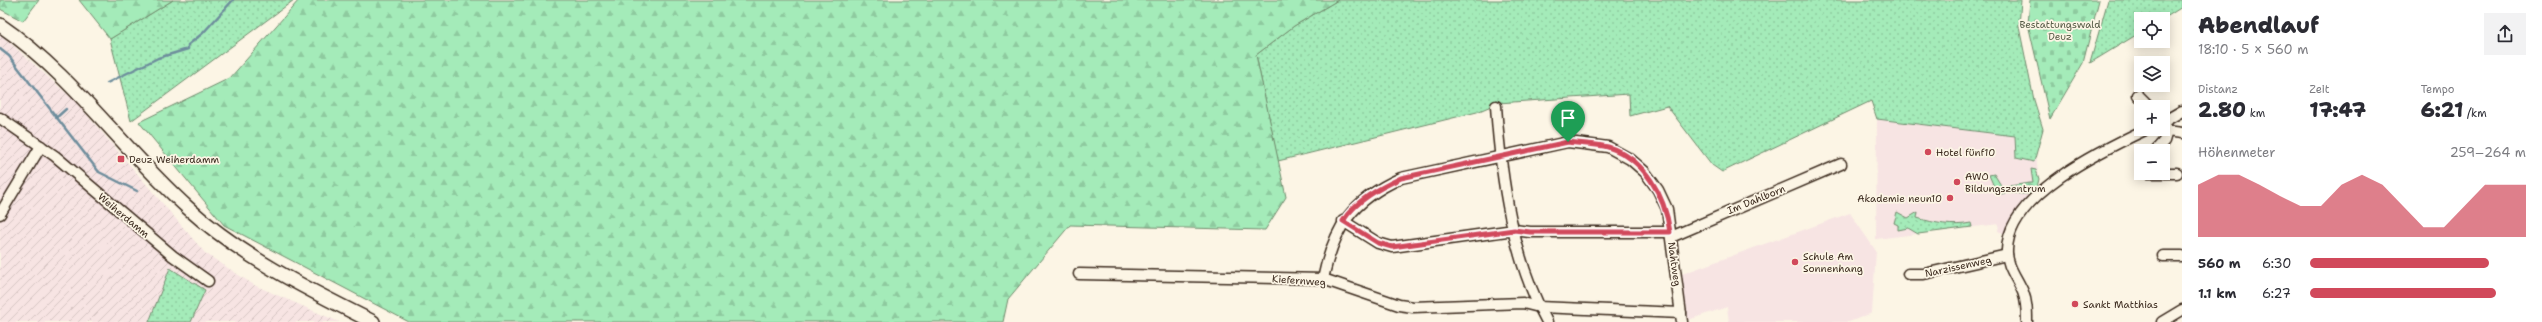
<!DOCTYPE html>
<html lang="de">
<head>
<meta charset="utf-8">
<style>
	:root { --surface:#fff; --page:#f2f2f3; --text:#2b2b33; --muted:#7c7c81; --accent:#d1495b }
	body { margin:0; font-family:"Shantell Sans",sans-serif; background:var(--page); color:var(--text); height:100vh; display:flex; flex-direction:column; font-size:15px; white-space:nowrap }
	* { box-sizing:border-box; margin:0 }
	p { font-size:13px; color:var(--muted) }
	.icon { flex:none; width:22px; height:22px; fill:none; stroke:currentColor; stroke-width:2; stroke-linecap:round; stroke-linejoin:round }
	.map { position:relative; flex:1; overflow:hidden }
	.sheet { display:flex; flex-direction:column; background:var(--surface); width:360px }
	.sheet>* { flex:none }
	.buttons { position:absolute; left:2134px; top:12px; display:grid; gap:8px }
	.buttons a { display:grid; place-items:center; width:36px; height:36px; border-radius:0px; background:var(--surface); box-shadow:0 2px 10px #0003; font-size:20px }
	.pin { position:absolute; display:grid; place-items:center; width:34px; height:34px; color:#fff; margin:-41px -17px; border-radius:50% 50% 50% 0; rotate:-45deg; box-shadow:0 0 4px #0007 }
	.pin .icon { rotate:45deg }
	.round { display:grid; place-items:center; flex:none; width:42px; height:42px; border-radius:0px; background:var(--page) }
	.headline { display:flex; align-items:center; justify-content:space-between; height:68px; padding:0 16px }
	h1 { font-size:22px; font-weight:800; line-height:30px }
	.metrics { display:grid; grid-template-columns:repeat(3,1fr); gap:6px; height:68px; padding:4px 16px }
	.metrics div { display:grid; align-content:center }
	.metrics b { font-size:20px; font-weight:800 }
	.metrics small { font-size:11px; font-weight:400 }
	.metrics p { font-size:11px }
	.chart { height:112px; padding:8px 16px }
	.chart p { display:flex; justify-content:space-between }
	.chart svg { width:100%; height:72px; margin-top:4px; fill:var(--accent); opacity:.7 }
	ul { padding:0 16px; list-style:none; font-size:13px }
	li { display:grid; grid-template-columns:64px 48px 1fr; align-items:center; height:30px }
	li i { height:10px; border-radius:5px; background:var(--accent) }
	main { display:flex; flex:1; min-height:0 }
	.map>svg:first-child { display:block }
	.built { fill:#f7e4e3 }
	.industrial { fill:url(#industrial-furrows) }
	.grass { fill:url(#grass-dots); stroke:#708a6c }
	.forest { fill:url(#forest-firs); stroke:#708a6c }
	.cemetery { fill:url(#cemetery-stones); stroke:#708a6c }
	.lines { fill:none; stroke-linecap:round; stroke-linejoin:round }
	.stream { stroke:#6d8d9c; stroke-width:2.5 }
	.minor-casing { stroke:#3b2a1e; stroke-width:13 }
	.major-casing { stroke:#3b2a1e; stroke-width:16 }
	.minor { stroke:#fcf5e5; stroke-width:10 }
	.major { stroke:#fcf5e5; stroke-width:13 }
	.route-casing { stroke:#fff; stroke-width:8 }
	.route { stroke:#d1495b; stroke-width:5 }
	.poi-dot { fill:#d1495b; stroke:#fcf5e5; stroke-width:1.5 }
	.labels { text-anchor:middle; stroke-width:3.5; stroke-linejoin:round; paint-order:stroke }
	.park-label { font-size:10px; fill:#555a45; stroke:#fcf5e5 }
	.poi-label { font-size:10px; fill:#3b2a1e; stroke:#fcf5e5; text-anchor:start }
	.street-label { font-size:10px; fill:#3b2a1e; stroke:#fcf5e5 }
</style>
</head>
<body>
<main>
<div class="map">
<svg width="2182" height="322" viewBox="0 0 2182 322">
	<defs>
		<pattern id="industrial-furrows" width="10" height="10" patternUnits="userSpaceOnUse"><rect width="10" height="10" fill="#f7e4e3"/><path d="M-1 1l2-2M0 10L10 0M9 11l2-2" fill="none" stroke="#d5c4c2"/></pattern>
		<pattern id="grass-dots" width="8" height="8" patternUnits="userSpaceOnUse"><rect width="8" height="8" fill="#a4ebb9"/><path d="M2 2h.1M6 6h.1" fill="none" stroke="#8eca9f" stroke-width="1.8" stroke-linecap="round"/></pattern>
		<pattern id="forest-firs" width="22" height="20" patternUnits="userSpaceOnUse"><rect width="22" height="20" fill="#a4ebb9"/><path d="M5 1l3.5 6h-7zM16 11l3.5 6h-7z" fill="#8eca9f"/></pattern>
		<pattern id="cemetery-stones" width="16" height="16" patternUnits="userSpaceOnUse"><rect width="16" height="16" fill="#a4ebb9"/><path d="M2 7V4a2 2 0 0 1 4 0v3zM10 15v-3a2 2 0 0 1 4 0v3z" fill="#8eca9f"/></pattern>
	</defs>
	<rect width="100%" height="100%" fill="#fcf5e5"/>
	<filter id="ink" filterUnits="userSpaceOnUse"><feTurbulence type="fractalNoise" baseFrequency=".025" numOctaves="2"/><feDisplacementMap in="SourceGraphic" scale="8" xChannelSelector="R" yChannelSelector="G"/><feConvolveMatrix kernelMatrix="1 2 1 2 8 2 1 2 1" color-interpolation-filters="sRGB"/></filter>
	<g filter="url(#ink)">
		<g class="built">
			<polygon points="1877,119 2015,136 2016,158 2043,129 2036,155 2039,179 2036,191 2015,214 2005,234 1998,231 1999,224 1876,239"/>
			<polygon points="1850,213 1876,251 1872,313 1849,322 1729,322 1727,307 1688,320 1682,274"/>
		</g>
		<polygon class="industrial" points="0,34 75,101 205,253 254,285 339,322 0,322"/>
		<g class="grass">
			<polygon points="173,0 294,0 131,121 110,39"/>
			<polygon points="1338,0 2021,0 2019,27 2034,100 2043,129 2034,162 2016,158 2015,136 1877,119 1871,101 1722,172 1712,165 1667,106 1630,116 1629,94 1498,103 1477,112 1278,161 1256,55 1294,26"/>
			<polygon points="2108,0 2182,0 2182,7 2163,19 2141,19 2141,32 2090,63"/>
			<path d="M1897,212L1908,218L1918,212L1917,218C1935,223 1952,227 1971,223L1972,227L1918,234L1908,228L1898,230V225L1894,223Z"/>
			<polygon points="170,268 205,290 191,322 149,322"/>
		</g>
		<g class="forest">
			<polygon points="0,0 39,0 23,21 0,9"/>
			<polygon points="79,0 173,0 110,39"/>
			<polygon points="299,0 1338,0 1294,26 1256,55 1286,197 1265,230 1070,225 1008,299 1003,322 409,322 224,225 139,122 230,78"/>
			<path d="M2031,169L2036,170L2039,179L2036,191C2025,198 2013,190 2001,194L1998,188L1995,189L1989,175L1994,174L2002,187L2030,183H2033Z"/>
		</g>
		<polygon class="cemetery" points="2030,0 2099,0 2083,63 2050,119 2028,24"/>
		<g class="lines">
			<g class="stream">
				<polyline points="0,49 9,56 99,172 137,191"/>
				<polyline points="107,83 158,58 188,49 188,45 203,33 233,0"/>
				<polyline points="56,118 66,109"/>
			</g>
			<defs>
				<g id="minor">
					<polyline points="2138,95 2150,107"/>
					<path d="M1496,106C1501,179 1512,257 1547,322"/>
					<polyline points="0,118 55,156 173,256 208,281"/>
					<polyline points="2163,122 2182,111"/>
					<polyline points="2163,123 2167,131 2182,133"/>
					<polyline points="2155,151 2164,141 2167,131"/>
					<polyline points="2147,173 2177,173"/>
					<polyline points="0,214 41,146"/>
					<polyline points="1343,221 1378,243 1392,247 1514,230 1530,232 1670,232"/>
					<polyline points="1671,237 1841,164"/>
					<polyline points="2163,256 2182,256"/>
					<polyline points="1079,274 1323,279 1399,305 1413,307 1523,303 1539,307 1681,313"/>
					<polyline points="1908,274 1924,274 2007,255"/>
					<path d="M1323,279C1334,227 1352,200 1401,178L1568,142L1608,147L1630,159L1645,172L1658,190L1667,209L1682,322"/>
					<path d="M2027,322C2027,312 2027,302 2023,292C2017,278 2006,265 2007,250C2008,194 2104,149 2147,129"/>
					<polyline points="2162,322 2182,310"/>
				</g>
				<path id="major" d="M0,25C73,75 123,150 188,208C242,257 309,290 373,322"/>
			</defs>
			<use href="#minor" class="minor-casing"/>
			<use href="#major" class="major-casing"/>
			<use href="#minor" class="minor"/>
			<use href="#major" class="major"/>
		</g>
	</g>
	<g class="lines" filter="url(#ink)">
		<defs>
			<path id="route" d="M1568,142C1581,144 1596,144 1608,147C1645,159 1665,196 1670,232H1530L1514,230L1392,247L1378,243L1343,221C1356,200 1380,188 1401,178Z"/>
		</defs>
		<use href="#route" class="route-casing"/>
		<use href="#route" class="route"/>
	</g>
	<g class="poi-dot">
		<circle cx="1928" cy="152" r="4"/>
		<rect x="117" y="155" width="8" height="8" rx="2"/>
		<circle cx="1957" cy="182" r="4"/>
		<circle cx="1950" cy="198" r="4"/>
		<circle cx="1795" cy="262" r="4"/>
		<circle cx="2075" cy="304" r="4"/>
	</g>
	<g class="labels">
		<g class="park-label">
			<text x="2060" y="28">Bestattungswald<tspan x="2060" dy="12">Deuz</tspan></text>
		</g>
		<g class="poi-label">
			<text x="1936" y="156">Hotel fünf10</text>
			<text x="129" y="163">Deuz Weiherdamm</text>
			<text x="1965" y="180">AWO<tspan x="1965" dy="12">Bildungszentrum</tspan></text>
			<text x="1942" y="202" text-anchor="end">Akademie neun10</text>
			<text x="1803" y="260">Schule Am<tspan x="1803" dy="12">Sonnenhang</tspan></text>
			<text x="2083" y="308">Sankt Matthias</text>
		</g>
		<g class="street-label">
			<text transform="translate(1756 199) rotate(-22)" y="4">Im Dahlborn</text>
			<text transform="translate(124 215) rotate(40)" y="4">Weiherdamm</text>
			<text transform="translate(1675 264) rotate(82)" y="4">Nahtweg</text>
			<text transform="translate(1958 266) rotate(-12)" y="4">Narzissenweg</text>
			<text transform="translate(1299 280) rotate(4)" y="4">Kiefernweg</text>
		</g>
	</g>
</svg>
<div class="buttons">
<a><svg class="icon" aria-label="locate" viewBox="0 0 24 24"><circle cx="12" cy="12" r="6"/><path d="M12 2v4M12 18v4M2 12h4M18 12h4"/></svg></a>
<a><svg class="icon" aria-label="layers" viewBox="0 0 24 24"><path d="M12 4l9 5-9 5-9-5zM3 14l9 5 9-5"/></svg></a>
<a>+</a>
<a>−</a>
</div>
<div class="pin" style="left:1568px;top:142px;background:#1e9e55"><svg class="icon" aria-label="arrive" viewBox="0 0 24 24"><path d="M6 21V4h12l-3 4 3 4H6"/></svg></div>
</div>
<section class="sheet">
<div class="headline"><div><h1>Abendlauf</h1><p>18:10 · 5 × 560 m</p></div><a class="round"><svg class="icon" aria-label="share" viewBox="0 0 24 24"><path d="M12 15V3M7 8l5-5 5 5M5 13v7h14v-7"/></svg></a></div>
<div class="metrics">
<div><p>Distanz</p><b>2.80<small> km</small></b></div>
<div><p>Zeit</p><b>17:47</b></div>
<div><p>Tempo</p><b>6:21<small> /km</small></b></div>
</div>
<div class="chart"><p><span>Höhenmeter</span>259–264 m</p>
<svg viewBox="0 0 160 44" preserveAspectRatio="none"><path d="M0 44V12L10 6L20 6L30 12L40 19L50 25L60 25L70 12L80 6L90 12L100 25L110 38L120 38L130 25L140 12L150 12L160 12V44z"/></svg>
</div>
<ul>
<li><b>560 m</b>6:30<i style="width:83%"></i></li>
<li><b>1.1 km</b>6:27<i style="width:86%"></i></li>
</ul>
</section>
</main>
</body>
</html>
